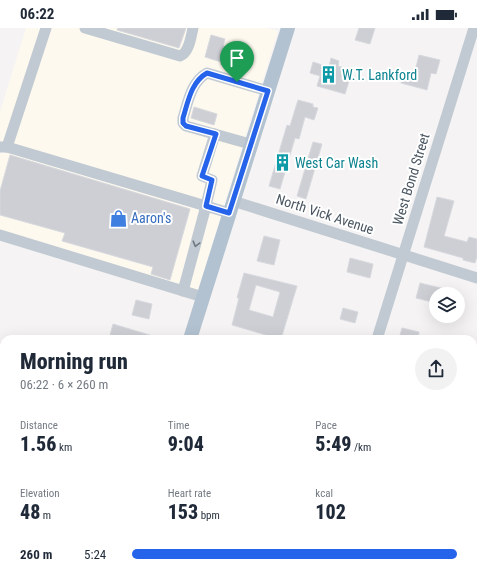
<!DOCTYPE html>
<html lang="en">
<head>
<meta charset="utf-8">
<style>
	:root { --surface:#fff; --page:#f2f2f3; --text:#1f2937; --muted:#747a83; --accent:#2563eb }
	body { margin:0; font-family:"Roboto Condensed",sans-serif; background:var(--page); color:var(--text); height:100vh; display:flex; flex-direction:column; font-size:15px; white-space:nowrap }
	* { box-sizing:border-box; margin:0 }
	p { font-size:13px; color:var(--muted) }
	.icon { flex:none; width:22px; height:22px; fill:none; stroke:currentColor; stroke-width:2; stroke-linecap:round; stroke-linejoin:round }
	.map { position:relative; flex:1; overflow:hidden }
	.sheet { position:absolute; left:0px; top:307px; width:477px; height:242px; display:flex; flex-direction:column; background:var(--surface); border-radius:12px 12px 0 0; box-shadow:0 4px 16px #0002 }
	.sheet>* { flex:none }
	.fabs { position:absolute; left:429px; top:259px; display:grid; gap:8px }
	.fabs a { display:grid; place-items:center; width:36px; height:36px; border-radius:50%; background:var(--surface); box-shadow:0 4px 16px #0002; font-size:20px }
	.pin { position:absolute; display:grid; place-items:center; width:34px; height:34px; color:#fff; margin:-41px -17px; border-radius:50% 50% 50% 0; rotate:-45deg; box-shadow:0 0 4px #0007 }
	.pin .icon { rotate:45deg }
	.round { display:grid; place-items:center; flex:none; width:42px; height:42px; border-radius:21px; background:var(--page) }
	.head { display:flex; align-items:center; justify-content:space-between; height:68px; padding:0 20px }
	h1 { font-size:22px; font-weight:800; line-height:30px }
	.figures { display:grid; grid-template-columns:repeat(3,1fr); gap:6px; height:68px; padding:4px 20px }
	.figures div { display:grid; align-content:center }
	.figures b { font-size:20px; font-weight:800 }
	.figures small { font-size:11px; font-weight:400 }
	.figures p { font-size:11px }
	ul { padding:0 20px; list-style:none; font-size:13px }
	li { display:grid; grid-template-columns:64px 48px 1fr; align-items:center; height:30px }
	li i { height:10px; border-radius:5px; background:var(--accent) }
	.status { display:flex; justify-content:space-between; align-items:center; height:28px; padding:0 20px; background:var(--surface); direction:ltr }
	.status svg { height:11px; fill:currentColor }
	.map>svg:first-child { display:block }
	.commercial { fill:#fdf9ef }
	.building { fill:#cdcfd5; stroke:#d7d9de; fill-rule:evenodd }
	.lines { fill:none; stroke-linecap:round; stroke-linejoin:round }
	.minor { stroke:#c1cad2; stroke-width:11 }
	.major { stroke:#b3c2d1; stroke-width:14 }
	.oneway { stroke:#6e7983 }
	.route-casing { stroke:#fff; stroke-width:8 }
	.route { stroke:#2563eb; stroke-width:5 }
	.labels { text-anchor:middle; stroke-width:4; stroke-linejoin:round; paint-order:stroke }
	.culture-label { font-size:14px; fill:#0d838f; stroke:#fff; text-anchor:start }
	.street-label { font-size:14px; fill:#4a5661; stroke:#fff }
	.shop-label { font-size:14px; fill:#366cbe; stroke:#fff; text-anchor:start }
</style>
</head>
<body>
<div class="status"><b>06:22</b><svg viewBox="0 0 49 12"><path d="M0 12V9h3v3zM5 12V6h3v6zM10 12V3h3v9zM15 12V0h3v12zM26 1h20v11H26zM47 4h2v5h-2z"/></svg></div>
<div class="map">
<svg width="477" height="549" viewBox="0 0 477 549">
	<rect width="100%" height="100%" fill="#f5f3f3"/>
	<polygon class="commercial" points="26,0 267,0 278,3 195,272 0,212 0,84"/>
	<g class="building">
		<polygon points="118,0 186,0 179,20 117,2"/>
		<polygon points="359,0 375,0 370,16 355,12"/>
		<polygon points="211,7 225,11 223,18 246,25 241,42 220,36 221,34 205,29"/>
		<polygon points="419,27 440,32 436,46 431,45 427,62 401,55 403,44 414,47"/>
		<polygon points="331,30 339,33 338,38 345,40 341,51 349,53 345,66 317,58 320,48 310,45 313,34 329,39"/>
		<polygon points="298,72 313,76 313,79 318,80 314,92 305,89 299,111 295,110 280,161 269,158 287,97 290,98"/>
		<polygon points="194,79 217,86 214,97 191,90"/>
		<polygon points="313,114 322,116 306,171 297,168"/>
		<polygon points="10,127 190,181 170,252 151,246 153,239 62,213 65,205 0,187 0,163"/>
		<polygon points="437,169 454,173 444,208 467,214 469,209 477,211 477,229 475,235 463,232 463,230 424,219"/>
		<polygon points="264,208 280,212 274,237 257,233"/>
		<polygon points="350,230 373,236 370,250 347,244"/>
		<path d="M244,245L297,258L281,311H265L266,307L232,297L239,270H237ZM256,257L280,264L273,289L249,282Z"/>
		<polygon points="420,255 453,263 452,266 436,266 436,275 416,270"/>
		<polygon points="136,272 152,276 149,291 132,287"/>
		<polygon points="343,280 358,284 355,295 340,291"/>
		<polygon points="113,296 156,309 156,311 109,311"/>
		<polygon points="402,300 419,304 418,311 399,311"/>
	</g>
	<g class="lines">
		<g class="minor">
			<path d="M85,0L180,28C189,25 191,9 193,0"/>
			<polyline points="215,106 202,148 212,152 206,178 229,185"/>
			<path d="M250,116L186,98L183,95V90C188,74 191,54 207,45L268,63"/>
			<polyline points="1,119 7,119 46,0"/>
			<polyline points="7,119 206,178 183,263"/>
			<polyline points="233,173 477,250"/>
			<polyline points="0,207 203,269"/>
			<polyline points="377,311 474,0"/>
			<polyline points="300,549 301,545"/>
		</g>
		<g class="major">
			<polyline points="190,311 288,0"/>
			<polyline points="116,549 117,545"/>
		</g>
	</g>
	<defs><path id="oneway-chevron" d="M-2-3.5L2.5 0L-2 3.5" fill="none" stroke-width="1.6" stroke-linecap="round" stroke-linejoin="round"/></defs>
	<use class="oneway" href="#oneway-chevron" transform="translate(196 216) rotate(105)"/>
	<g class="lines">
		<defs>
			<path id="route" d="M207,45L268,63L229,185L206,178L212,152L202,148L216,106L186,98L183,95V90C188,74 191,54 207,45Z"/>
		</defs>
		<use href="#route" class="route-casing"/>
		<use href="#route" class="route"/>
	</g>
	<defs>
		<symbol id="building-bare" viewBox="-9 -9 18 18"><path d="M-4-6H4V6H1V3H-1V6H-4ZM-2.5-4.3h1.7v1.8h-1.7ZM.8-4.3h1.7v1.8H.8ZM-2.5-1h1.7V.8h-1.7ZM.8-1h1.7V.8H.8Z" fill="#0f9aa8" stroke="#fff" stroke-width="2.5" paint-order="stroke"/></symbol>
		<symbol id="shop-bare" viewBox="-9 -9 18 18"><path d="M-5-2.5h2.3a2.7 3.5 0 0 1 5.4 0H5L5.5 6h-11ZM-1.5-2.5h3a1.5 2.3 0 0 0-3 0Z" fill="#3f7fe0" stroke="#fff" stroke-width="2.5" paint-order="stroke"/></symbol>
	</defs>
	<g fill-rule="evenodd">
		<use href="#building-bare" x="316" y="34" width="25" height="25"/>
		<use href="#building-bare" x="270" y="122" width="25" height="25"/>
		<use href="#shop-bare" x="106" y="178" width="25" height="25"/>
	</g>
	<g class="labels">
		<g class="culture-label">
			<text x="342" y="52">W.T. Lankford</text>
			<text x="295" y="140">West Car Wash</text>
		</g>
		<g class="street-label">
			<text transform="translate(411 151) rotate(-73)" y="5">West Bond Street</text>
			<text transform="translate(325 186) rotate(18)" y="5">North Vick Avenue</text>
		</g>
		<g class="shop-label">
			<text x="131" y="195">Aaron's</text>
		</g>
	</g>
</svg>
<div class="fabs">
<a><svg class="icon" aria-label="layers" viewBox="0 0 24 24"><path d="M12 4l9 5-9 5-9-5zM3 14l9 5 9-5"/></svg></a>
</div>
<div class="pin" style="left:237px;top:54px;background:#1e9e55"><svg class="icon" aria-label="arrive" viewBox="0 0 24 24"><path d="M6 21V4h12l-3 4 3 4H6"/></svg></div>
<section class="sheet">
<div class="head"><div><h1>Morning run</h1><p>06:22 · 6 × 260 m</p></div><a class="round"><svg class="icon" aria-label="share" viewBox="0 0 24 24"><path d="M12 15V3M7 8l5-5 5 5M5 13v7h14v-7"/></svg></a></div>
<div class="figures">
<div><p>Distance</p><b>1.56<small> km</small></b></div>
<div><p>Time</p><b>9:04</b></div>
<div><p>Pace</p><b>5:49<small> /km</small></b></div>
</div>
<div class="figures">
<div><p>Elevation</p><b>48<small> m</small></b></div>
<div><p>Heart rate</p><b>153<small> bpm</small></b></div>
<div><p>kcal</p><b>102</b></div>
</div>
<ul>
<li><b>260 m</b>5:24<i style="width:100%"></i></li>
</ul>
</section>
</div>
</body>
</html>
